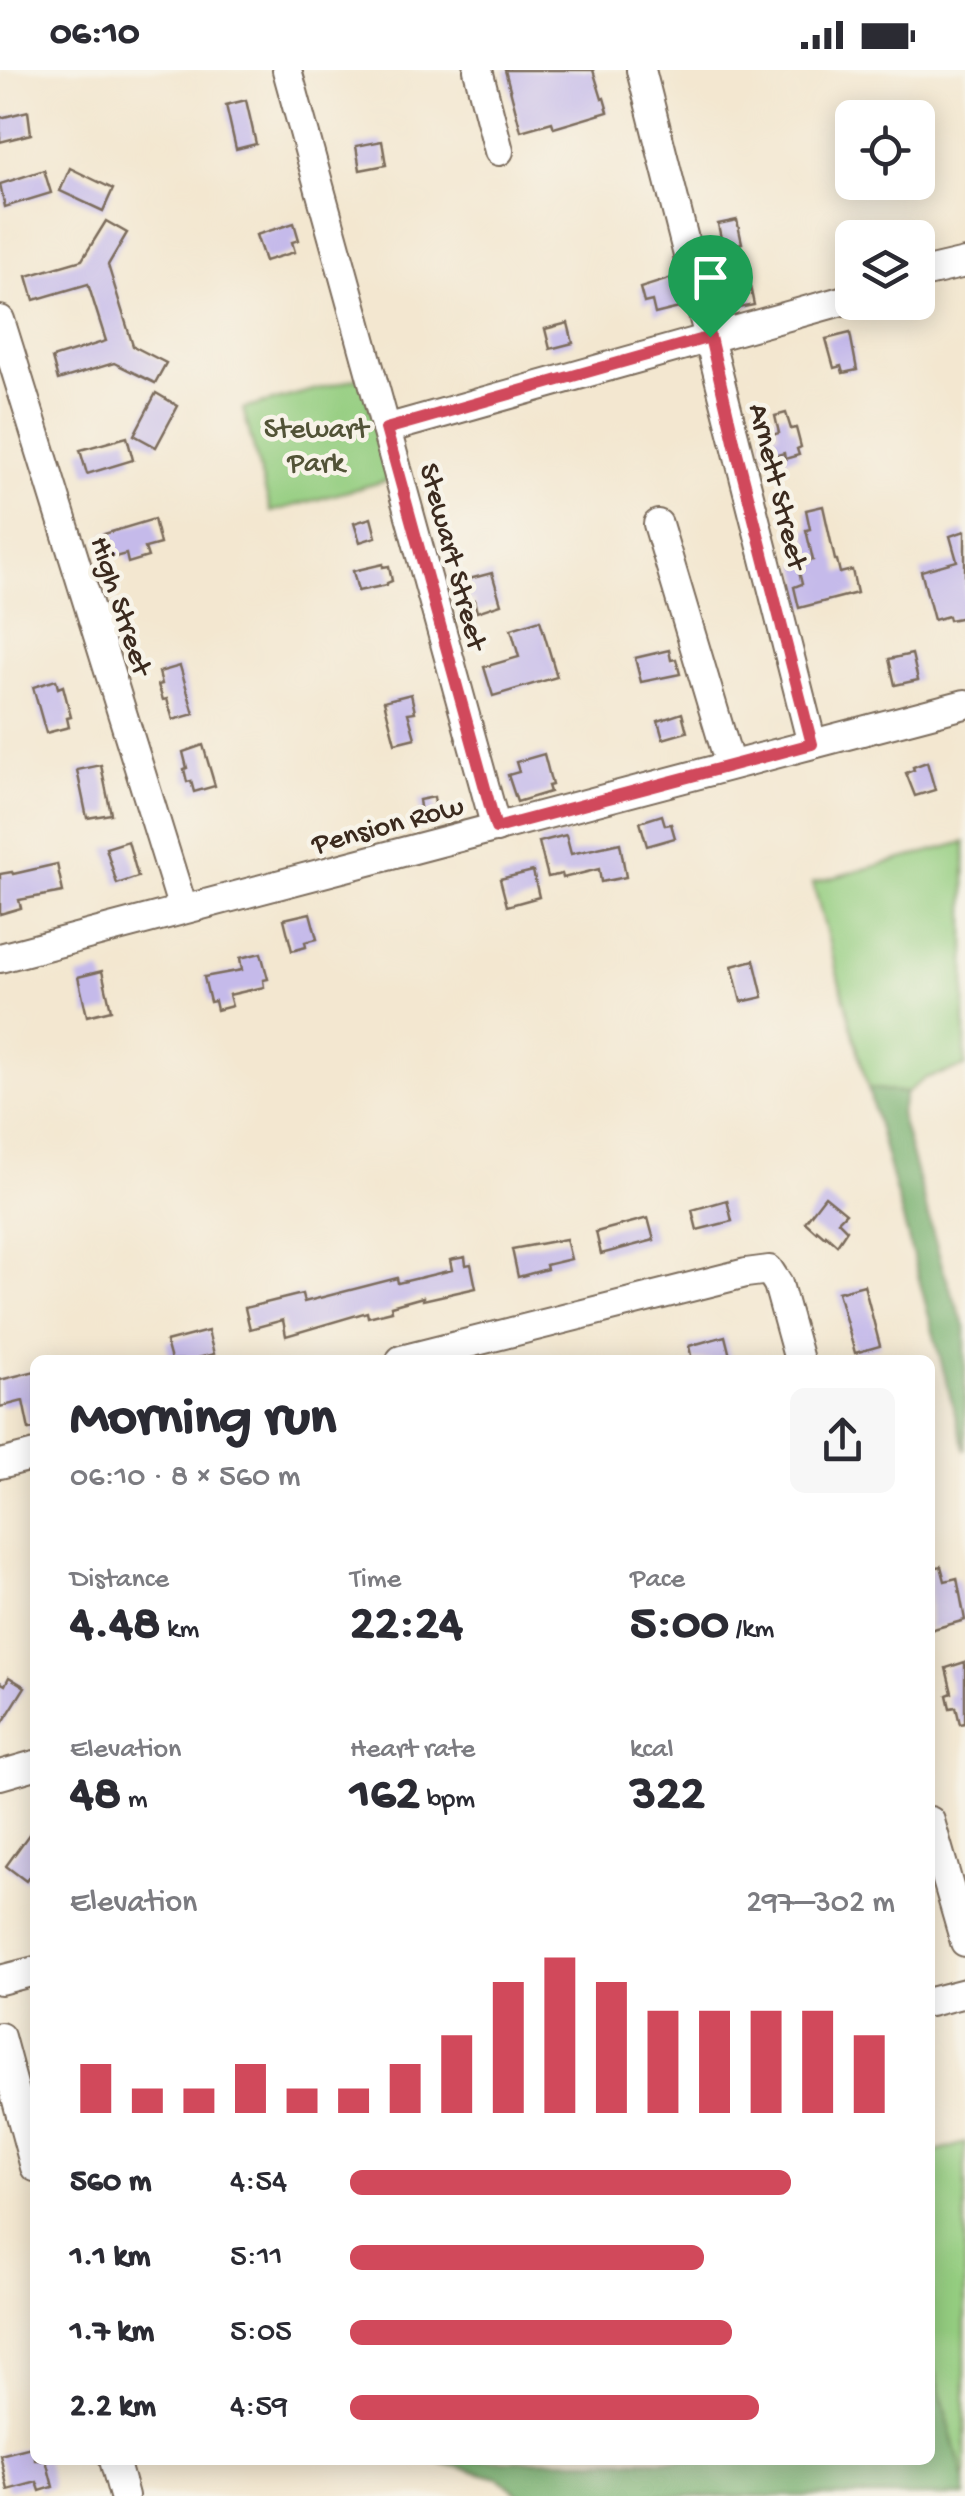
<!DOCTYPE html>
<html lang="en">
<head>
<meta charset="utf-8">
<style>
	:root { --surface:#fff; --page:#f7f7f7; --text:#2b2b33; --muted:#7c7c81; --accent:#d1495b }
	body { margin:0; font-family:"Gochi Hand",sans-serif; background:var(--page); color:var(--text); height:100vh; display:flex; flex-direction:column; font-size:38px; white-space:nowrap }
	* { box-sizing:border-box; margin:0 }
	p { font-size:32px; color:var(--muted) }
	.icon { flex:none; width:55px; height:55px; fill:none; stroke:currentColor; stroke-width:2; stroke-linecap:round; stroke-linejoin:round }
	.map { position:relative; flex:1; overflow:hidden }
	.details { position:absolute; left:30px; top:1285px; width:905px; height:1110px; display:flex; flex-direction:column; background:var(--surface); border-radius:15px; box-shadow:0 5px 25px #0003 }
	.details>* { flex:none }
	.fabs { position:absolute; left:835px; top:30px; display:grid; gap:20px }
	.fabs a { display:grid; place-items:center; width:100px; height:100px; border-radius:15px; background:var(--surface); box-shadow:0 5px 25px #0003; font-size:50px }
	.pin { position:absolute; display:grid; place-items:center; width:85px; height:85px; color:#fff; margin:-102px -42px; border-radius:50% 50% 50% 0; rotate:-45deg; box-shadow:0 0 10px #0007 }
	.pin .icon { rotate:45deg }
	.round { display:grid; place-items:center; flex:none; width:105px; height:105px; border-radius:15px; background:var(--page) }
	.head { display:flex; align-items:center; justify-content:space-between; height:170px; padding:0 40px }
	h1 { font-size:55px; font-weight:800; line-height:75px }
	.figures { display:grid; grid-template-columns:repeat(3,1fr); gap:15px; height:170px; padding:10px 40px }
	.figures div { display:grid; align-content:center }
	.figures b { font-size:50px; font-weight:800 }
	.figures small { font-size:28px; font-weight:400 }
	.figures p { font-size:28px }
	.chart { height:280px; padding:20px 40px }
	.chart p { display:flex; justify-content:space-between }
	.chart svg { width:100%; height:180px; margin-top:10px; stroke:var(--accent); stroke-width:6 }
	ul { padding:0 40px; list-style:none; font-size:32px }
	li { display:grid; grid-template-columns:160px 120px 1fr; align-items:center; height:75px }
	li i { height:25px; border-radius:12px; background:var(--accent) }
	.status { display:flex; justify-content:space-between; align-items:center; height:70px; padding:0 50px; background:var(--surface); direction:ltr }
	.status svg { height:28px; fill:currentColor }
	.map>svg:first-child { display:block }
	.green { fill:#95ce81; stroke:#687c50; stroke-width:2.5 }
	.forest { fill:#78b16f; stroke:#5a6e46; stroke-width:2.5 }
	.building { fill:#c5baea }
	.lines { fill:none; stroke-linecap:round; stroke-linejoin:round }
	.minor-casing { stroke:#7b6c5c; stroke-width:32 }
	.minor { stroke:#fff; stroke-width:28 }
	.route-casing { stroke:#fff; stroke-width:20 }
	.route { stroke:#d1495b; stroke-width:12 }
	.labels { text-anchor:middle; stroke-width:9; stroke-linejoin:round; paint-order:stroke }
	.park-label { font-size:30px; fill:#525337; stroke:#f7f3e8 }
	.street-label { font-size:30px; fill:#3b2a1e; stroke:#f7f3e8 }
</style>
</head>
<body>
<div class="status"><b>06:10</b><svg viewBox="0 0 49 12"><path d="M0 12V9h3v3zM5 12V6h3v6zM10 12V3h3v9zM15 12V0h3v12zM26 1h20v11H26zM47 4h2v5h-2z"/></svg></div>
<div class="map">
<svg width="965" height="2426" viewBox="0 0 965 2426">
	<rect width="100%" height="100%" fill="#f7f3e8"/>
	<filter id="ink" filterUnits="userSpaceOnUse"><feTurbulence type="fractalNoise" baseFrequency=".01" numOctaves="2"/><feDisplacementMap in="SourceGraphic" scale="20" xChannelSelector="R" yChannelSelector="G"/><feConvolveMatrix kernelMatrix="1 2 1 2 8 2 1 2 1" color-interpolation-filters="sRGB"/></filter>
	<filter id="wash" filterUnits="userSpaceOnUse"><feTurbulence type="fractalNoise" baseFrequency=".0048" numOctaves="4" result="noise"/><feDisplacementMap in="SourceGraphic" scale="40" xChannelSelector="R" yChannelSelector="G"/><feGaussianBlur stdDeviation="2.25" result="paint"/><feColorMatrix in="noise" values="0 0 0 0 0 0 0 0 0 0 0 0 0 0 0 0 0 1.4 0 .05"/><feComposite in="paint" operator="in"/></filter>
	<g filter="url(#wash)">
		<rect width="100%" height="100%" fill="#f3e7d0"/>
		<g class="green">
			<polygon points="362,307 389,410 271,442 243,339"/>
			<polygon points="965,772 965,997 926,1008 906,1023 868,1018 813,813"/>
			<polygon points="965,2073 965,2414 930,2283 930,2084"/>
		</g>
		<g class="forest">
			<polygon points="868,1018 906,1023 900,1044 943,1199 965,1257 965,1381"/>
			<polygon points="930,2283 965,2414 965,2426 522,2426 499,2408 442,2393 445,2390 930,2390"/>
		</g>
		<g id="blocks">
			<g class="building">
				<polygon points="505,0 593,0 602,29 604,28 608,42 554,58 552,52 521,61"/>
				<polygon points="246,30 256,74 236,79 226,35"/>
				<polygon points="28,41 31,64 0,72 0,48"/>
				<polygon points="382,71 386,95 360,100 356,76"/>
				<polygon points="70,98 113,119 103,141 60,121"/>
				<polygon points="44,100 51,123 5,137 0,114"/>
				<polygon points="737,150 742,173 723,178 718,154"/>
				<polygon points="106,151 127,163 108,195 133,276 166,293 155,313 114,293 58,310 52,288 106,271 88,214 34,230 27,206 82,190"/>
				<polygon points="294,153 299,170 292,172 295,182 265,191 256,165"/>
				<polygon points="747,202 754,235 733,239 730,206"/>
				<polygon points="675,207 683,237 655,244 652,231 644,233 640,218"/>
				<polygon points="568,253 573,273 550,279 545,259"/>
				<polygon points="850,263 857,300 843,303 841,296 834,298 826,269"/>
				<polygon points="156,323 178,336 156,377 134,365"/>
				<polygon points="786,343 791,359 796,358 801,377 797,379 799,385 785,389 784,383 767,388 762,368 779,363 775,346"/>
				<polygon points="127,367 133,390 87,404 80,380"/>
				<polygon points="823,436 835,490 837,490 840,503 852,500 857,523 799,538 794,517 802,514 797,494 813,490 806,460 810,459 806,440"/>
				<polygon points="371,448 376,467 360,472 354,453"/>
				<polygon points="154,449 160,474 145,478 148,487 128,493 126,484 111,488 104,464"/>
				<polygon points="965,461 965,547 949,550 948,546 934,550 921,501 957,491 950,466"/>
				<polygon points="383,494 383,497 389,496 392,511 387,513 387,515 358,521 353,501"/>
				<polygon points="492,503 501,534 477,542 474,530 469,531 465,514 469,512 469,509"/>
				<polygon points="540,550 557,607 493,626 484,597 519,587 511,559"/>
				<polygon points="669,580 671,590 676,589 680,604 641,612 635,588"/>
				<polygon points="912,584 918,610 895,615 889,589"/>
				<polygon points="180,596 194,644 173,650 167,629 163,630 158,615 162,614 159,602"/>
				<polygon points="56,610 58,618 63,616 71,647 67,648 69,657 46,663 33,617"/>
				<polygon points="411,624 415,642 408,643 415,668 395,673 384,631"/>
				<polygon points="682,643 687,662 663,669 658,651"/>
				<polygon points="203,675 215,716 194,722 191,711 187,712 184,699 187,698 183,682"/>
				<polygon points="544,684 552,715 548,716 550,722 517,732 508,705 519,702 516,692"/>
				<polygon points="927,692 935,720 915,726 906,703 914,700 913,697"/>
				<polygon points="101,695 111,744 87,748 77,700"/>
				<polygon points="434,727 436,741 421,744 419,730"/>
				<polygon points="662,745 665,755 671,754 675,768 647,776 640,752"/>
				<polygon points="566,765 571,784 620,773 626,807 601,812 599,799 563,808 562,804 548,807 539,772"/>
				<polygon points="128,771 138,807 117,814 106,778"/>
				<polygon points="57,794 63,822 19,830 21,838 0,844 0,804 12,802 13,804"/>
				<polygon points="533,801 539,827 507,836 500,809"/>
				<polygon points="310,843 317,869 305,872 306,877 292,881 284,849"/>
				<polygon points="261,883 268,909 263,910 264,917 229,925 232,936 217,940 215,931 210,932 204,907 242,900 240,888"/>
				<polygon points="754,890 763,927 741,932 732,896"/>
				<polygon points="102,901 111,940 87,946 78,907"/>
				<polygon points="825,1126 846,1143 838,1151 847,1160 837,1175 826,1165 825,1167 817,1160 816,1162 805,1152"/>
				<polygon points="727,1130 732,1151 697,1160 692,1140"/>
				<polygon points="648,1148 654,1170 601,1184 596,1162"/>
				<polygon points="566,1169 571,1189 546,1195 547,1199 518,1207 512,1179"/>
				<polygon points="465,1187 466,1195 471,1194 476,1218 423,1230 423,1227 391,1236 392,1241 368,1247 367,1242 286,1266 283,1250 250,1259 245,1238 302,1224 304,1232 397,1208 398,1213 452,1200 450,1190"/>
				<polygon points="864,1215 880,1276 855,1283 838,1222"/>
				<polygon points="208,1261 214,1284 190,1290 171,1290 166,1272"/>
				<polygon points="725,1266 731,1290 692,1290 689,1276"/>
				<polygon points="35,1301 35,1359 29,1360 23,1331 0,1337 0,1310"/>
				<polygon points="941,1496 945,1511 957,1508 965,1550 930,1560 930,1499"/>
				<polygon points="965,1592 965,1653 960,1654 956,1637 950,1638 947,1625 952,1623 946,1598"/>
				<polygon points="9,1607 25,1617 0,1657 0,1612 5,1615"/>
				<polygon points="35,1756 35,1799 26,1811 6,1796"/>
				<polygon points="35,2376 35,2390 46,2390 53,2417 40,2421 37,2412 8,2420 0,2385"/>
			</g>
		</g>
	</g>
	<g filter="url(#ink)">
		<use href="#blocks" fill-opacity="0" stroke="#7b6c5c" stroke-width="2.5"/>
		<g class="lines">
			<defs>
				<g id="minor">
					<polyline points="287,0 496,758"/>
					<polyline points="478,0 499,81"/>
					<polyline points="641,0 812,674"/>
					<polyline points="918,204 965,193"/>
					<polyline points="0,250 183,839"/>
					<polyline points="386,359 852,228"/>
					<polyline points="658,454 730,695"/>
					<polyline points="0,888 965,634"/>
					<polyline points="401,1290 746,1203 769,1200 778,1214 799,1290"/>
					<polyline points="0,1394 35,1385"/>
					<polyline points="0,1705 35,1695"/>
					<polyline points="930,1751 965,1872"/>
					<polyline points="0,1910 35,1901"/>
					<polyline points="930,1932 965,1923"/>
					<polyline points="0,1967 35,2097"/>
					<polyline points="114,2390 124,2426"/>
				</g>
			</defs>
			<use href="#minor" class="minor-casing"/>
			<use href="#minor" class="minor"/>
		</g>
	</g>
	<g class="lines" filter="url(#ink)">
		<defs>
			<polygon id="route" points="710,267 734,371 812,674 496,758 386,359"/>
		</defs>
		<use href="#route" class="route-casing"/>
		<use href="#route" class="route"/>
	</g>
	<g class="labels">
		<g class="park-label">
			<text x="316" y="367">Stewart<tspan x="316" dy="34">Park</tspan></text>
		</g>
		<g class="street-label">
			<text transform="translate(780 416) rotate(76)" y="10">Arnett Street</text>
			<text transform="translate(455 486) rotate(75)" y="10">Stewart Street</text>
			<text transform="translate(123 535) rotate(72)" y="10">High Street</text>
			<text transform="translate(387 753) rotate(-15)" y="10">Pension Row</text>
		</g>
	</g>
</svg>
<div class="fabs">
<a><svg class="icon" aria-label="locate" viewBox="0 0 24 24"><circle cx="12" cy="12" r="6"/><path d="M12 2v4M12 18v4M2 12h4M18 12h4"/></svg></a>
<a><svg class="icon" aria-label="layers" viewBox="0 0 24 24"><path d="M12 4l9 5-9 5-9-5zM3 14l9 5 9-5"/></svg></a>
</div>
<div class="pin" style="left:710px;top:267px;background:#1e9e55"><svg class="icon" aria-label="arrive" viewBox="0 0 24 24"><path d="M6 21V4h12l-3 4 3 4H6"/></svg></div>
<section class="details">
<div class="head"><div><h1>Morning run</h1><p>06:10 · 8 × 560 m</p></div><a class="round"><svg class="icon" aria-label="share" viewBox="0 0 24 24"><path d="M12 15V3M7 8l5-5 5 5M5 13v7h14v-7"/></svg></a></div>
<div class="figures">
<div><p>Distance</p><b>4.48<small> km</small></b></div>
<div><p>Time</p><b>22:24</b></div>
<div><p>Pace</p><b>5:00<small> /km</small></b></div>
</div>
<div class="figures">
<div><p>Elevation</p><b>48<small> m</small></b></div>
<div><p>Heart rate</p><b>162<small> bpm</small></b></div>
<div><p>kcal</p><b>322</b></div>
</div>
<div class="chart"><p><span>Elevation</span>297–302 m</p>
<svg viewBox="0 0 160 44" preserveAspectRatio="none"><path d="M5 44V32M15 44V38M25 44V38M35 44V32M45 44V38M55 44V38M65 44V32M75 44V25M85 44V12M95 44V6M105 44V12M115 44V19M125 44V19M135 44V19M145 44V19M155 44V25"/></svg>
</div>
<ul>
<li><b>560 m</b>4:54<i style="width:81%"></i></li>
<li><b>1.1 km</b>5:11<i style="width:65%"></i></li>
<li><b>1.7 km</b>5:05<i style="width:70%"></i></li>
<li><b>2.2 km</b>4:59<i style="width:75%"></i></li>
</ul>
</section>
</div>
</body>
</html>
